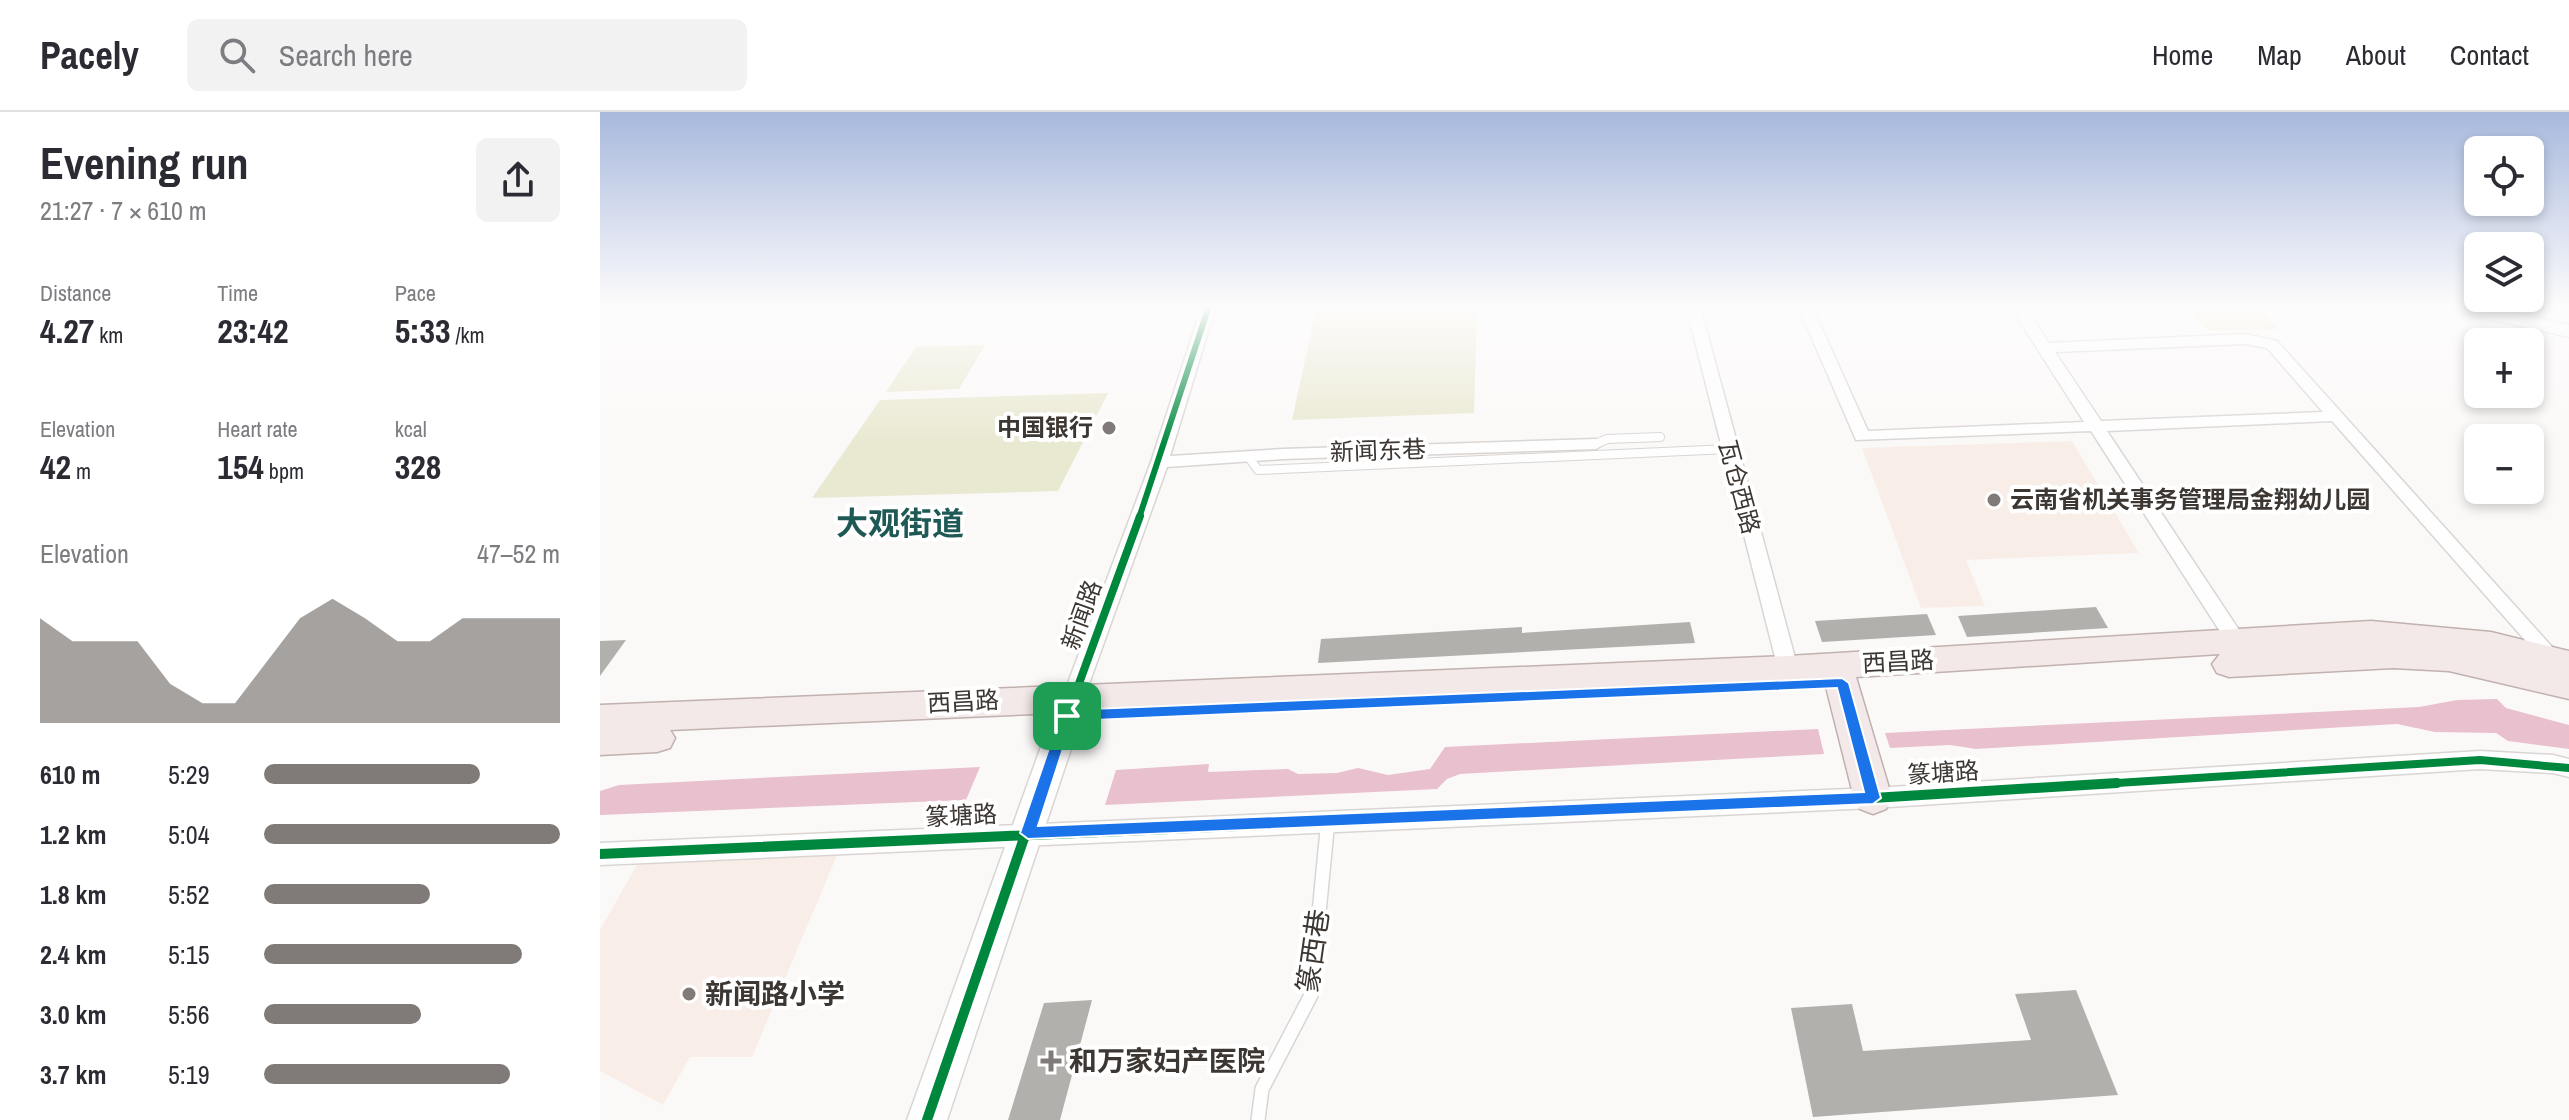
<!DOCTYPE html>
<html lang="en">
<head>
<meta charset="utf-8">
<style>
	:root { --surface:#fff; --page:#f2f2f3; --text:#2b2b33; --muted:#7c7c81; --line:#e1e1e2; --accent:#807b78 }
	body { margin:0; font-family:"Archivo Narrow","Noto Sans SC",sans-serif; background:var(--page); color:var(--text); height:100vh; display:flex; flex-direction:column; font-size:30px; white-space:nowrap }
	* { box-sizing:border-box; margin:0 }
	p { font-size:26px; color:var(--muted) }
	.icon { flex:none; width:44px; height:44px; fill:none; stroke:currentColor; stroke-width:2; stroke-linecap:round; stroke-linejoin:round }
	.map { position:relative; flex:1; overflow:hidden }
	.details { display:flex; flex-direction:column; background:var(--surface); width:600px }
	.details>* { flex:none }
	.tools { position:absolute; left:1864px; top:24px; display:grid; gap:16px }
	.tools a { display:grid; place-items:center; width:80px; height:80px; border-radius:12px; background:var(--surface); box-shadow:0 4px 12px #0003; font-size:40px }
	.pin { position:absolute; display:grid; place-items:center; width:68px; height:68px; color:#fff; margin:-34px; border-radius:16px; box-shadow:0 4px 12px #0006 }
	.round { display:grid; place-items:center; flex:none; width:84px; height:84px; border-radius:12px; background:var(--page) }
	.head { display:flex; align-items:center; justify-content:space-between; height:136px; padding:0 40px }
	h1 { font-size:44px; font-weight:700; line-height:60px }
	.metrics { display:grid; grid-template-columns:repeat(3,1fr); gap:12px; height:136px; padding:8px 40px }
	.metrics div { display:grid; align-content:center }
	.metrics b { font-size:34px; font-weight:700 }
	.metrics small { font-size:22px; font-weight:400 }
	.metrics p { font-size:22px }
	.chart { height:224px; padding:16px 40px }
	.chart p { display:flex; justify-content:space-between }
	.chart svg { width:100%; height:144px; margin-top:8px; fill:var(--accent); opacity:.7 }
	ul { padding:0 40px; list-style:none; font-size:26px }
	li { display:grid; grid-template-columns:128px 96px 1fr; align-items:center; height:60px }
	li i { height:20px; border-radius:10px; background:var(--accent) }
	header { display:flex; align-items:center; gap:48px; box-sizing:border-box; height:112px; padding:0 40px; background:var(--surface); border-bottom:2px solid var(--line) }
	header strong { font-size:38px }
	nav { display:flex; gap:44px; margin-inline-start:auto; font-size:28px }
	.search { width:560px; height:72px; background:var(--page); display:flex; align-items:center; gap:20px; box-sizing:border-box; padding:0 28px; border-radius:12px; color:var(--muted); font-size:30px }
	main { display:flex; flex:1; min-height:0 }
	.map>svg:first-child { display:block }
	.built { fill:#f9eee7 }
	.green { fill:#e9e8d0 }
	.water { fill:#e9c0cd }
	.building { fill:#b2b0ad }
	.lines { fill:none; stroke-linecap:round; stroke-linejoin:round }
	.lane-far1-casing { stroke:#d9d5d2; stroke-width:10 }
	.lane-casing { stroke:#d9d5d2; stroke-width:16 }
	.street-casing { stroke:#d9d5d2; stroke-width:3 }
	.secondary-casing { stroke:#d9d5d2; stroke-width:3 }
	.primary-casing { stroke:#c1b1af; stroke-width:3 }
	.lane-far1 { stroke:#fefefe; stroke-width:8 }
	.lane { stroke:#fefefe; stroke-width:13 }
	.street { fill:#fefefe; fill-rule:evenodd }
	.secondary { fill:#fefefe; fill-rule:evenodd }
	.primary { fill:#f2e9e8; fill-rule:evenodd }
	.cycleway-far2-casing { stroke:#fff; stroke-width:10 }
	.cycleway-far1-casing { stroke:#fff; stroke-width:13 }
	.cycleway-casing { stroke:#fff; stroke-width:15 }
	.cycleway-far2 { stroke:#00873e; stroke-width:6 }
	.cycleway-far1 { stroke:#00873e; stroke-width:8 }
	.cycleway { stroke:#00873e; stroke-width:10 }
	.route { fill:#1a73e8; stroke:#fff; stroke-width:2; fill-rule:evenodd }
	.poi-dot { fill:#807b78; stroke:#fff; stroke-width:3 }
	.labels { text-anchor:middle; stroke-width:8; stroke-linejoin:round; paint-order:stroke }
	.poi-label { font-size:24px; font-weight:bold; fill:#3d3733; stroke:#fff; text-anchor:end }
	.street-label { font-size:24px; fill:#3d3733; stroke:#fff }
	.near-street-label { font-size:28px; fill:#3d3733; stroke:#fff }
	.near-poi-label { font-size:28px; font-weight:bold; fill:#3d3733; stroke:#fff; text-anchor:start }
	.district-label { font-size:32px; font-weight:bold; fill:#1f5955; stroke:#fff }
</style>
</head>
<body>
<header>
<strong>Pacely</strong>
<div class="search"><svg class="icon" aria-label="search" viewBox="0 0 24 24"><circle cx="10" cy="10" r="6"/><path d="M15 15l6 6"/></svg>Search here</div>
<nav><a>Home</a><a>Map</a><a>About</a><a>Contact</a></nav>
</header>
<main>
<section class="details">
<div class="head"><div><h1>Evening run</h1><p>21:27 · 7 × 610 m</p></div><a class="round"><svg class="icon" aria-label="share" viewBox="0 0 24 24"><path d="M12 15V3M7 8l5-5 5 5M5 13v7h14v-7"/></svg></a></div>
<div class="metrics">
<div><p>Distance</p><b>4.27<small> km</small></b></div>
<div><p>Time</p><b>23:42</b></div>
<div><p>Pace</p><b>5:33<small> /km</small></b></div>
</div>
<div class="metrics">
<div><p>Elevation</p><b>42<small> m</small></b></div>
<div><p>Heart rate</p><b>154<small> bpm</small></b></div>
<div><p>kcal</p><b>328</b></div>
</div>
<div class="chart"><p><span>Elevation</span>47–52 m</p>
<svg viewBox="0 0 160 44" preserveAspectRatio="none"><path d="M0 44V12L10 19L20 19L30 19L40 32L50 38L60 38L70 25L80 12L90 6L100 12L110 19L120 19L130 12L140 12L150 12L160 12V44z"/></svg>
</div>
<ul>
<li><b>610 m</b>5:29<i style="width:73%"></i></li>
<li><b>1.2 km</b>5:04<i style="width:100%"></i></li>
<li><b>1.8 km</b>5:52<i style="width:56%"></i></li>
<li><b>2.4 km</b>5:15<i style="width:87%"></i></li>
<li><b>3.0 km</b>5:56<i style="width:53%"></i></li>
<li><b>3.7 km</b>5:19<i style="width:83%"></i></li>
</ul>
</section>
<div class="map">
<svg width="1969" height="1008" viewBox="0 0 1969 1008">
	<rect width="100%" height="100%" fill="#fbf9f8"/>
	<g class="built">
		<polygon points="1472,329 1539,441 1366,448 1385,494 1321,496 1262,336"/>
		<polygon points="238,741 152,945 90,945 63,993 0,959 0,818 39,749"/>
	</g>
	<g class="green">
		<polygon points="717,194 877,194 874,301 692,308"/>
		<polygon points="1586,194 1657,194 1679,217 1608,219"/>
		<polygon points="385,233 359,277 286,280 316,235"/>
		<polygon points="508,281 458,379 212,386 280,288"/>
	</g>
	<g class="water">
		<polygon points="1897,587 1906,596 1969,613 1969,637 1908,629 1896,621 1835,620 1797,612 1376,637 1350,633 1290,636 1285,621 1819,595 1857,588"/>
		<polygon points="1218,617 1224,642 860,662 847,667 837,677 505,693 516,658 609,652 608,660 688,657 698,662 737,661 758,656 788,663 830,657 845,635"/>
		<polygon points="380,655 366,688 0,703 0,679 19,673"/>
	</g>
	<g class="building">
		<polygon points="1496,495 1508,516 1367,525 1358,504"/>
		<polygon points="1327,502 1336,523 1222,530 1215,509"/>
		<polygon points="1090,510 1095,531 718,551 721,527 922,515 922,521"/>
		<polygon points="26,528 0,564 0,529"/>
		<polygon points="1476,878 1518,983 1213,1005 1191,896 1252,892 1263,939 1431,928 1415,882"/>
		<polygon points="492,888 460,1008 408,1008 444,891"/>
	</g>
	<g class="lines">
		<defs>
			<g id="lane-far1">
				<polyline points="996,332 1007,327 1060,325"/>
				<polyline points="650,347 658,358 1129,337"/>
			</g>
			<polyline id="lane" points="658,1008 662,977 711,883 728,708"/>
			<g id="street">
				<polygon points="602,194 616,194 570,344 683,337 996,327 1004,332 996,337 683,347 567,355 479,600 476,606 460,606 457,600 551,350"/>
				<polygon points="1086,194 1100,194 1198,557 1195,563 1181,563 1178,557"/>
				<path d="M1198,194H1212L1268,319L1484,310L1410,194H1424L1449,231L1645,222L1677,229L1962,546L1959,551H1945L1732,309L1507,319L1647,530L1644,535H1630L1491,319L1256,328ZM1645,232L1667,236L1723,300L1501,309L1455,240Z"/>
				<polygon points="1880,639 1953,643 1969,647 1969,665 1953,661 1880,657 1273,696 0,753 0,731 1273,676"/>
			</g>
			<g id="secondary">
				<polygon points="1845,194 1881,194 1969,213 1969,225 1848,198"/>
				<polygon points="467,592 478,596 482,604 347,1008 307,1008 452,604 456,596"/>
			</g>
			<polygon id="primary" points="1771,509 1891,520 1969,539 1969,587 1849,559 1793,556 1629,565 1617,561 1612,552 1620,542 1256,565 1292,686 1286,697 1273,702 1260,697 1254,686 1225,571 1227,567 70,618 75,626 70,636 57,640 0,643 0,593 1188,544"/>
		</defs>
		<use href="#lane-far1" class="lane-far1-casing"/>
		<use href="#lane" class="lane-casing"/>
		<use href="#street" class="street-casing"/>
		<use href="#secondary" class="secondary-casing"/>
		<use href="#primary" class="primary-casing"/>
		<use href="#lane-far1" class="lane-far1"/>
		<use href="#lane" class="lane"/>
		<use href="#street" class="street"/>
		<use href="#secondary" class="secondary"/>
		<use href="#primary" class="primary"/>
		<defs>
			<polyline id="cycleway-far2" points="539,406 609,194"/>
			<g id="cycleway-far1">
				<polyline points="442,673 540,404"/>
				<polyline points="1485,673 1880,648 1969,656"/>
			</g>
			<g id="cycleway">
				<polyline points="0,742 1273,686 1517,671"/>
				<polyline points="327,1008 443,671"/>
			</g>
		</defs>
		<use href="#cycleway-far2" class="cycleway-far2-casing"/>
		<use href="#cycleway-far1" class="cycleway-far1-casing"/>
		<use href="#cycleway" class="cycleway-casing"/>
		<use href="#cycleway-far2" class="cycleway-far2"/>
		<use href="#cycleway-far1" class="cycleway-far1"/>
		<use href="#cycleway" class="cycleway"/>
	</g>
	<linearGradient id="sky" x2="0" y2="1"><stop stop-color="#a8b9dd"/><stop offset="0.58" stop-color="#fdfcfc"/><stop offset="1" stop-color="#fdfcfc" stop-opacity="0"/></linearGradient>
	<rect width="1969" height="335" fill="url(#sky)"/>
	<path class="route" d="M1242,566L1249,571L1281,686L1273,692L428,727L420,721L460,604L467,598ZM1237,576L1264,680L438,714L472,609Z"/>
	<g class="poi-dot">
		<circle cx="509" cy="316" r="8"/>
		<circle cx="1394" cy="388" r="8"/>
		<circle cx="89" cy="882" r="8"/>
		<path d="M447 937h8v8h8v8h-8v8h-8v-8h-8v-8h8z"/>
	</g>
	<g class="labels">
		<g class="poi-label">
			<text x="493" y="324">中国银行</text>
			<text x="1410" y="396" text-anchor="start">云南省机关事务管理局金翔幼儿园</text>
		</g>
		<g class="street-label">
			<text transform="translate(778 339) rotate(-2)" y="8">新闻东巷</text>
			<text transform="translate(1139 375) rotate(75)" y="8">瓦仓西路</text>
			<text transform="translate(482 503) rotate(-70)" y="8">新闻路</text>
			<text transform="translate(1298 550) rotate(-3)" y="8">西昌路</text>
			<text transform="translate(363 590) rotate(-3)" y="8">西昌路</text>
			<text transform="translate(1343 661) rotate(-4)" y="8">篆塘路</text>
			<text transform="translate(361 704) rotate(-3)" y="8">篆塘路</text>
		</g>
		<g class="near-street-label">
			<text transform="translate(713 839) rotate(-82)" y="10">篆西巷</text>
		</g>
		<g class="near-poi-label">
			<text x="105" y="892">新闻路小学</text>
			<text x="469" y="959">和万家妇产医院</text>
		</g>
		<g class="district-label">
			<text x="300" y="423">大观街道</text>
		</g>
	</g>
</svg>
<div class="tools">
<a><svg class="icon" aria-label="locate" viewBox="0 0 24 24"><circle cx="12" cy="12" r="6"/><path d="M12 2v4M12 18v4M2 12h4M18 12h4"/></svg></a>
<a><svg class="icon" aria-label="layers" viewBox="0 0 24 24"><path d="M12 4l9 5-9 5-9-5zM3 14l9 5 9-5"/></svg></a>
<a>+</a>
<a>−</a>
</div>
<div class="pin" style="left:467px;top:604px;background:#1e9e55"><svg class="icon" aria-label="arrive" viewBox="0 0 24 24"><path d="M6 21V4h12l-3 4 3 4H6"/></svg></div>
</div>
</main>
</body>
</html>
